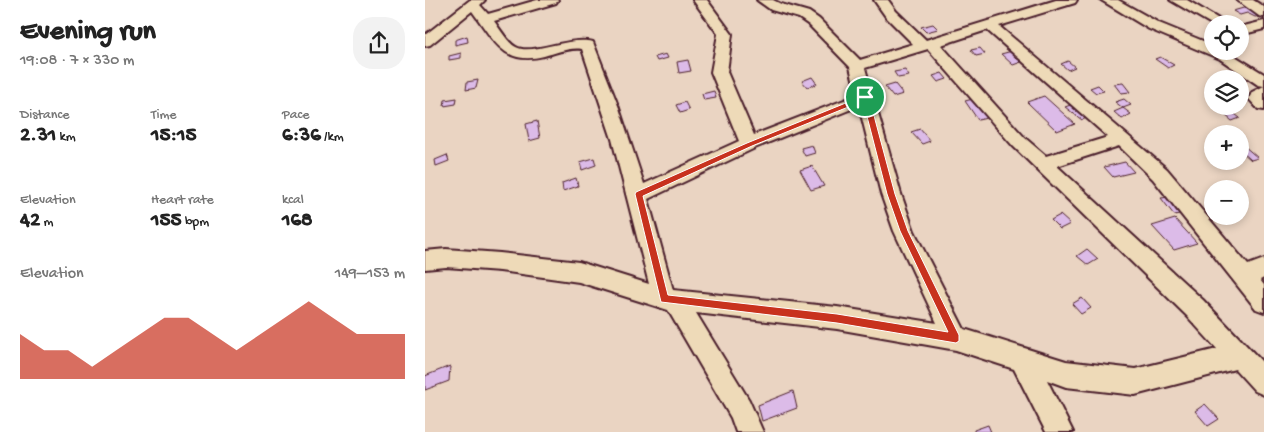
<!DOCTYPE html>
<html lang="en">
<head>
<meta charset="utf-8">
<style>
	:root { --surface:#fff; --page:#f2f2f2; --text:#222; --muted:#767676; --accent:#c8321e }
	body { margin:0; font-family:"Gochi Hand",sans-serif; background:var(--page); color:var(--text); height:100vh; display:flex; flex-direction:column; font-size:19px; white-space:nowrap }
	* { box-sizing:border-box; margin:0 }
	p { font-size:16px; color:var(--muted) }
	.icon { flex:none; width:28px; height:28px; fill:none; stroke:currentColor; stroke-width:2; stroke-linecap:round; stroke-linejoin:round }
	.map { position:relative; flex:1; overflow:hidden }
	.drawer { display:flex; flex-direction:column; background:var(--surface); width:425px }
	.drawer>* { flex:none }
	.tools { position:absolute; left:779px; top:15px; display:grid; gap:10px }
	.tools a { display:grid; place-items:center; width:45px; height:45px; border-radius:50%; background:var(--surface); box-shadow:0 2px 8px #0003; font-size:25px }
	.pin { position:absolute; display:grid; place-items:center; width:42px; height:42px; color:#fff; margin:-21px; border:2px solid #fff; border-radius:50%; box-shadow:0 1px 5px #0007 }
	.round { display:grid; place-items:center; flex:none; width:52px; height:52px; border-radius:20px; background:var(--page) }
	.summary { display:flex; align-items:center; justify-content:space-between; height:85px; padding:0 20px }
	h1 { font-size:28px; font-weight:700; line-height:38px }
	.figures { display:grid; grid-template-columns:repeat(3,1fr); gap:8px; height:85px; padding:5px 20px }
	.figures div { display:grid; align-content:center }
	.figures b { font-size:21px; font-weight:700 }
	.figures small { font-size:14px; font-weight:400 }
	.figures p { font-size:14px }
	.chart { height:140px; padding:10px 20px }
	.chart p { display:flex; justify-content:space-between }
	.chart svg { width:100%; height:90px; margin-top:5px; fill:var(--accent); opacity:.7 }
	main { display:flex; flex:1; min-height:0 }
	.map>svg:first-child { display:block }
	.building { fill:#dcbbe8; stroke:#4a1f2b }
	.lines { fill:none; stroke-linecap:round; stroke-linejoin:round }
	.minor-casing { stroke:#4a1f2b; stroke-width:4 }
	.minor { fill:#eedab8; fill-rule:evenodd }
	.route { fill:#c8321e; stroke:#fff; fill-rule:evenodd }
</style>
</head>
<body>
<main>
<section class="drawer">
<div class="summary"><div><h1>Evening run</h1><p>19:08 · 7 × 330 m</p></div><a class="round"><svg class="icon" aria-label="share" viewBox="0 0 24 24"><path d="M12 15V3M7 8l5-5 5 5M5 13v7h14v-7"/></svg></a></div>
<div class="figures">
<div><p>Distance</p><b>2.31<small> km</small></b></div>
<div><p>Time</p><b>15:15</b></div>
<div><p>Pace</p><b>6:36<small> /km</small></b></div>
</div>
<div class="figures">
<div><p>Elevation</p><b>42<small> m</small></b></div>
<div><p>Heart rate</p><b>155<small> bpm</small></b></div>
<div><p>kcal</p><b>168</b></div>
</div>
<div class="chart"><p><span>Elevation</span>149–153 m</p>
<svg viewBox="0 0 160 44" preserveAspectRatio="none"><path d="M0 44V22L10 30L20 30L30 38L40 30L50 22L60 14L70 14L80 22L90 30L100 22L110 14L120 6L130 14L140 22L150 22L160 22V44z"/></svg>
</div>
</section>
<div class="map">
<svg width="839" height="432" viewBox="0 0 839 432">
	<rect width="100%" height="100%" fill="#ead4c2"/>
	<filter id="ink" filterUnits="userSpaceOnUse"><feTurbulence type="fractalNoise" baseFrequency=".02" numOctaves="2"/><feDisplacementMap in="SourceGraphic" scale="10" xChannelSelector="R" yChannelSelector="G"/><feConvolveMatrix kernelMatrix="1 2 1 2 8 2 1 2 1" color-interpolation-filters="sRGB"/></filter>
	<g filter="url(#ink)">
		<g class="building">
			<polygon points="822,7 836,16 830,17 822,13 815,15 808,11"/>
			<polygon points="508,24 513,29 501,32 496,27"/>
			<polygon points="42,36 43,42 30,45 30,40"/>
			<polygon points="555,48 560,54 551,56 546,50"/>
			<polygon points="587,51 599,61 588,65 576,54"/>
			<polygon points="36,53 36,58 24,60 24,56"/>
			<polygon points="241,54 243,58 232,61 230,57"/>
			<polygon points="735,57 749,65 743,68 730,59"/>
			<polygon points="263,60 266,71 254,73 252,62"/>
			<polygon points="643,61 650,67 643,70 636,64"/>
			<polygon points="480,70 484,76 473,78 469,72"/>
			<polygon points="517,73 522,79 513,82 508,76"/>
			<polygon points="387,77 392,84 382,87 377,81"/>
			<polygon points="53,80 51,88 41,90 42,82"/>
			<polygon points="698,83 705,92 696,93 689,84"/>
			<polygon points="470,84 478,94 468,97 460,87"/>
			<polygon points="673,85 679,91 671,93 665,88"/>
			<polygon points="289,91 291,98 279,100 277,94"/>
			<polygon points="619,96 650,124 632,131 602,102"/>
			<polygon points="32,98 31,104 19,106 20,100"/>
			<polygon points="548,99 562,118 553,120 540,101"/>
			<polygon points="699,99 706,105 698,108 690,102"/>
			<polygon points="260,102 264,110 255,113 251,105"/>
			<polygon points="648,104 664,117 657,120 640,107"/>
			<polygon points="698,108 706,114 697,119 689,112"/>
			<polygon points="806,111 815,118 807,121 799,114"/>
			<polygon points="112,121 115,138 104,141 101,124"/>
			<polygon points="495,129 505,141 497,144 486,132"/>
			<polygon points="387,145 390,153 380,156 376,148"/>
			<polygon points="818,145 833,158 826,160 815,150 815,146"/>
			<polygon points="22,155 24,161 11,166 10,160"/>
			<polygon points="169,158 171,165 157,170 155,162"/>
			<polygon points="700,162 709,172 688,177 679,167"/>
			<polygon points="387,166 399,186 386,190 375,170"/>
			<polygon points="151,178 153,186 138,191 137,183"/>
			<polygon points="752,196 766,212 749,215 736,198"/>
			<polygon points="635,215 645,224 635,229 626,220"/>
			<polygon points="750,219 772,243 749,250 727,226"/>
			<polygon points="662,249 673,259 663,265 652,256"/>
			<polygon points="657,298 666,308 656,314 647,304"/>
			<polygon points="25,366 24,381 0,390 0,376"/>
			<polygon points="368,391 372,408 337,421 333,405"/>
			<polygon points="780,404 794,419 783,426 770,411"/>
			<polygon points="563,425 566,432 549,432 549,430"/>
		</g>
		<g class="lines">
			<defs>
				<g id="minor">
					<path d="M45,0H60L55,5L63,14L112,0H133L131,3L69,21C75,29 83,43 91,47C106,56 144,36 168,42L194,108L219,184L314,141L286,72L293,34L268,0H282L307,34L302,72L329,135L432,95L425,67L384,25L374,18L346,10L332,0H348L356,4L384,12L394,19L435,60L488,44L461,17L449,0H463L471,11L501,40L631,0H652L650,3L574,26L742,169L823,265L839,259V278L835,280L839,285V312L831,309L728,179L694,146L632,166L778,300L839,364V395L830,391L810,369L710,395L641,387L622,380L648,432H621L589,369L531,350L412,329L271,313L324,400L338,432H311L306,418L243,310L154,282L75,271L21,267L0,269V251L21,249L75,253L154,262L224,284L187,139L157,49C144,47 131,53 119,56C78,66 69,40 47,11L5,45L0,46V35ZM562,30L683,137L621,156L600,138L516,45ZM503,49L588,146L762,316L792,349L710,369L641,361L539,329L489,231L476,194L440,68ZM434,106L456,194L469,231L512,323L412,307L248,290L223,199L330,148Z"/>
					<polygon points="676,0 693,0 734,23 788,45 788,51 805,53 839,74 839,110 833,109 824,99 827,92 839,86 833,85 795,59 724,29"/>
					<polygon points="745,0 762,0 802,24 788,24 788,25"/>
					<polygon points="812,0 828,0 839,7 839,17 834,16"/>
					<polygon points="839,21 839,29 815,35 815,27"/>
				</g>
			</defs>
			<use href="#minor" class="minor-casing"/>
			<use href="#minor" class="minor"/>
		</g>
	</g>
	<path class="route" d="M438,96L444,97L470,194L483,231L534,335V341L531,343L412,323L236,302L210,194L211,192L322,143ZM438,101L462,194L475,231L523,332L412,314L243,295L218,196L327,146Z"/>
</svg>
<div class="tools">
<a><svg class="icon" aria-label="locate" viewBox="0 0 24 24"><circle cx="12" cy="12" r="6"/><path d="M12 2v4M12 18v4M2 12h4M18 12h4"/></svg></a>
<a><svg class="icon" aria-label="layers" viewBox="0 0 24 24"><path d="M12 4l9 5-9 5-9-5zM3 14l9 5 9-5"/></svg></a>
<a>+</a>
<a>−</a>
</div>
<div class="pin" style="left:440px;top:97px;background:#1e9e55"><svg class="icon" aria-label="arrive" viewBox="0 0 24 24"><path d="M6 21V4h12l-3 4 3 4H6"/></svg></div>
</div>
</main>
</body>
</html>
